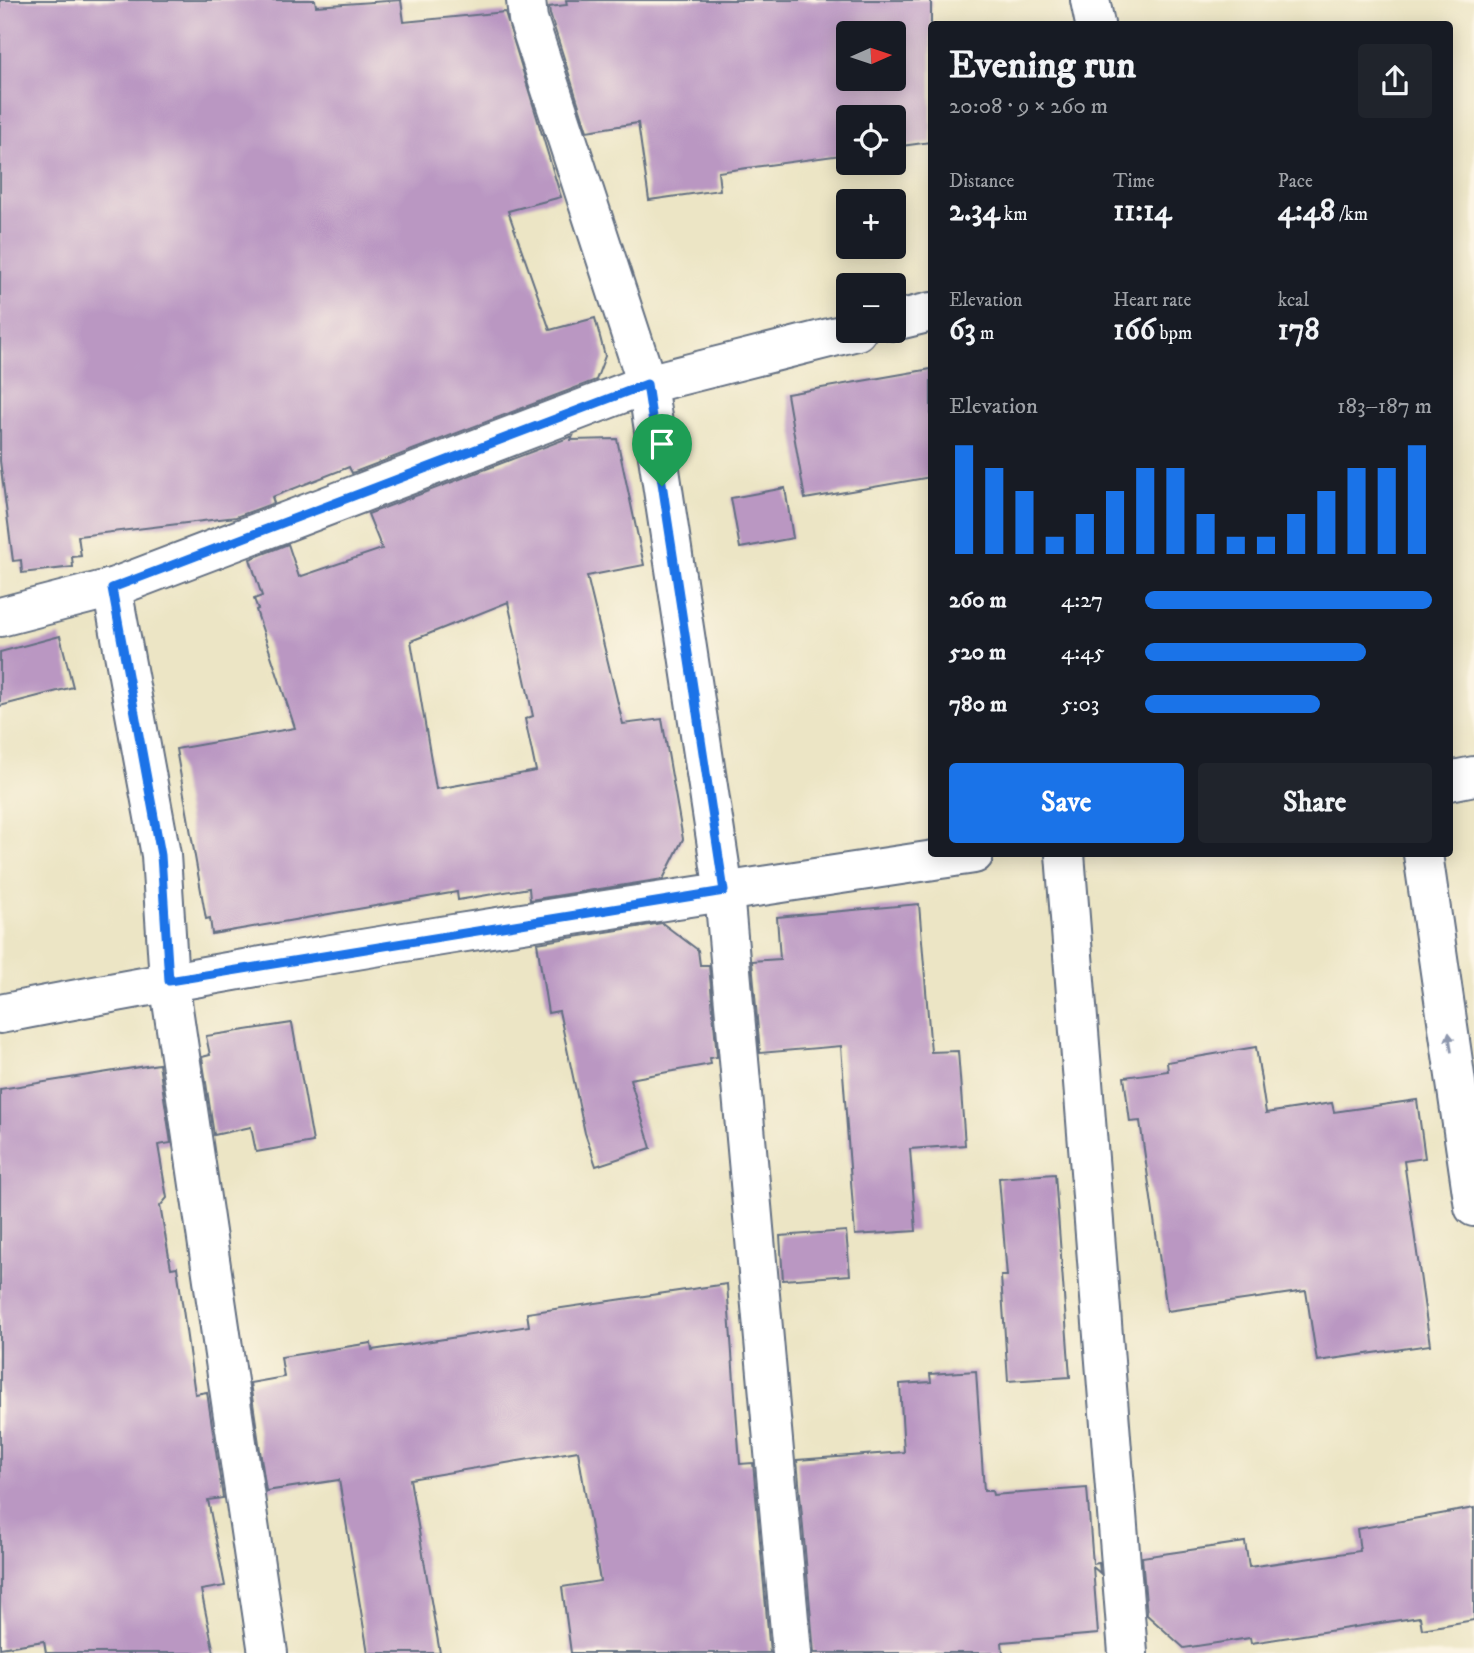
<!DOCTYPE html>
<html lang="en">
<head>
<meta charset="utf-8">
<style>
	:root { --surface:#171b24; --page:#20242c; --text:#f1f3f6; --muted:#9ea1a6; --accent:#1a73e8 }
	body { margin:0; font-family:"IM FELL DW Pica",serif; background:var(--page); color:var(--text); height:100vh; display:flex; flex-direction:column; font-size:26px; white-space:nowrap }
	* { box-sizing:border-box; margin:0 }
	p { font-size:23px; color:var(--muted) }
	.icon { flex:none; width:38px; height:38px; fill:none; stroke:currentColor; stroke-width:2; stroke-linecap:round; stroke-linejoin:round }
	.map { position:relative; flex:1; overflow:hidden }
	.details { position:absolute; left:928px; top:21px; width:525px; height:836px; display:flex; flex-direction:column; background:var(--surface); border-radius:7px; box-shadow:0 4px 18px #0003 }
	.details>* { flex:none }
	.needle { width:46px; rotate:87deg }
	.tools { position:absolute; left:836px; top:21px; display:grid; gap:14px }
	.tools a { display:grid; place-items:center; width:70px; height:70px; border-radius:7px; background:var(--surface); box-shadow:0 4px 18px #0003; font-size:35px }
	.pin { position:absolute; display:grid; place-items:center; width:60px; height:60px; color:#fff; margin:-72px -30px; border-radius:50% 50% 50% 0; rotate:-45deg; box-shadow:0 0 7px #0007 }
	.pin .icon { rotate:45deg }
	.round { display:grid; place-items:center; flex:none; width:74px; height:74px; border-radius:7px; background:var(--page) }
	.summary { display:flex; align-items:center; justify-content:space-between; height:119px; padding:0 21px }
	h1 { font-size:38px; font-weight:700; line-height:52px }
	.stats { display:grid; grid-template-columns:repeat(3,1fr); gap:10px; height:119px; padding:7px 21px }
	.stats div { display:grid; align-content:center }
	.stats b { font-size:30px; font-weight:700 }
	.stats small { font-size:19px; font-weight:400 }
	.stats p { font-size:19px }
	.chart { height:196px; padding:14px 21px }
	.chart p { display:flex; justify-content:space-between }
	.chart svg { width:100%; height:126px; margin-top:7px; stroke:var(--accent); stroke-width:6 }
	.button { display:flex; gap:14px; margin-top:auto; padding:14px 21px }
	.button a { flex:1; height:80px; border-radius:7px; background:var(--accent); color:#fff; font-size:28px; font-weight:700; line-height:80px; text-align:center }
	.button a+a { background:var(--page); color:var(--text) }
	ul { padding:0 21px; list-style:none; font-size:23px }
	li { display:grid; grid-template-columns:112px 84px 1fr; align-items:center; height:52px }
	li i { height:18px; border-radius:9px; background:var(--accent) }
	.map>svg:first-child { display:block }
	.building { fill:#ba97c2; fill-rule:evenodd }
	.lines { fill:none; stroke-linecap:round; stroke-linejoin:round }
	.minor-casing { stroke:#646f82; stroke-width:42 }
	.minor { stroke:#fff; stroke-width:38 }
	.oneway { fill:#8d97ae }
	.route-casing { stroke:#fff; stroke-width:14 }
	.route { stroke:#1a73e8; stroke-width:9 }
</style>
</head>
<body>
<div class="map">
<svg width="1474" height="1653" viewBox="0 0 1474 1653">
	<rect width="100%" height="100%" fill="#fcf5e5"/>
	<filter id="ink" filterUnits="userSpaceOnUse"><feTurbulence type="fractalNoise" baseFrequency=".0143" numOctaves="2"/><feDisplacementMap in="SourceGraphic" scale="14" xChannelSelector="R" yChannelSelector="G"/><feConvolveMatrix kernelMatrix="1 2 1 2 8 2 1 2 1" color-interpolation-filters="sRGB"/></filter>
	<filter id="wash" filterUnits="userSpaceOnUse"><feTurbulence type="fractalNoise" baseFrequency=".00686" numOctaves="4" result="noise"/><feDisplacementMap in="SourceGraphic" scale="28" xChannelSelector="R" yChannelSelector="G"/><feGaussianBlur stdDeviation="1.57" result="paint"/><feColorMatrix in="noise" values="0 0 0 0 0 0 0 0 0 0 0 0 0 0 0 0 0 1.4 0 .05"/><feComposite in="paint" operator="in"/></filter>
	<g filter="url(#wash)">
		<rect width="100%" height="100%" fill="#ece5c5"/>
		<g id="blocks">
			<g class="building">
				<polygon points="0,0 315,0 316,6 401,0 404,22 505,12 561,197 508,211 550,330 595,318 605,356 596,380 352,473 349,467 272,497 274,503 236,517 78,536 81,556 72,557 73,567 22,573 21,560 13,561 0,461"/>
				<path d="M566,0H931V142L894,147V117H849V154L718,172L720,190L649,200L638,123L587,131L550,14L549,7L567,5ZM849,33H894V79H849Z"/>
				<polygon points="931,369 931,477 805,499 787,394"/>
				<path d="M573,436L571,440L617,439L644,565L587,576L623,724L662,719L683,839L663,879L530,900L529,888L458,900L457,892L212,934L210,918L206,919L176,749L295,728L256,610L258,609L254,599L262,596L250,559L288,544L299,577L382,549L368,514ZM508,602L533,716L525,719L536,771L436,789L411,641Z"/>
				<polygon points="785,488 793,538 740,548 731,498"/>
				<polygon points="60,636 73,687 0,706 0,652"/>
				<polygon points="919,904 931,1052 958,1051 965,1145 910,1149 916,1231 855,1235 841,1046 760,1053 752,961 780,959 777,917"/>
				<polygon points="662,923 698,950 700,965 709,965 717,1057 710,1058 711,1064 630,1079 651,1148 596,1166 585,1133 559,1011 548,1013 537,943"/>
				<polygon points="292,1023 313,1142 256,1152 251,1127 214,1135 202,1057 210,1055 206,1036"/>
				<polygon points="1256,1047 1266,1113 1332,1103 1334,1112 1417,1100 1425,1158 1404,1161 1430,1345 1317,1361 1306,1291 1167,1311 1140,1121 1130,1122 1124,1077 1168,1071 1167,1062"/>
				<polygon points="159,1064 171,1143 158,1145 167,1198 160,1206 171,1268 177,1267 195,1394 207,1392 223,1498 208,1500 225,1586 201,1590 214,1653 46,1653 44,1641 0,1648 0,1089"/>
				<polygon points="1055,1174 1070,1377 1008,1381 1001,1276 1007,1276 999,1178"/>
				<polygon points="846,1231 850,1275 783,1280 780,1236"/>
				<polygon points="727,1284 740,1464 753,1463 770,1653 571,1653 562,1587 600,1581 578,1451 410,1479 440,1653 368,1653 339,1480 266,1491 250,1383 284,1377 281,1357 371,1343 372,1350 529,1326 527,1313"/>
				<polygon points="976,1371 984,1491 992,1491 993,1495 1087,1488 1093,1564 1099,1563 1100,1573 1093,1567 1098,1634 1002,1642 1003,1653 814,1653 797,1460 904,1452 900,1384 931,1382 930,1374"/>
				<polygon points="1474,1508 1474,1620 1422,1629 1420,1617 1251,1643 1250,1638 1184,1648 1147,1615 1142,1557 1245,1542 1249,1567 1360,1551 1357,1529"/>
			</g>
		</g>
	</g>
	<g filter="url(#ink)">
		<use href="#blocks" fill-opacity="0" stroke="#646f82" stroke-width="2"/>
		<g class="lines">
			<defs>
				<g id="minor">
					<polyline points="526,0 528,19 647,384 724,892 792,1653"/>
					<polyline points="1090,0 1095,24"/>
					<polyline points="894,321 931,312"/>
					<polyline points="112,588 161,855 169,981 268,1653"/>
					<polyline points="0,617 112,588 647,384 857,331"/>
					<polyline points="1449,781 1474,776"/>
					<polyline points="1065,854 1128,1653"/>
					<polyline points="1423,854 1474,1207"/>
					<path d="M0,1014C323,951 648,903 974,854"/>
				</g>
			</defs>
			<use href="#minor" class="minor-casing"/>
			<use href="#minor" class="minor"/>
		</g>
		<defs><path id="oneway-solid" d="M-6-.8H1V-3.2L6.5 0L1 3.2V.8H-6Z" transform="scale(1.75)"/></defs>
		<use class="oneway" href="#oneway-solid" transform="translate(1450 1042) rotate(-98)"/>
	</g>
	<g class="lines" filter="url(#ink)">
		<defs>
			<polygon id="route" points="647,384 724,891 169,981 161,855 112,588"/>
		</defs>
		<use href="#route" class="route-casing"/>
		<use href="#route" class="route"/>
	</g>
</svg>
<div class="tools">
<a><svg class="needle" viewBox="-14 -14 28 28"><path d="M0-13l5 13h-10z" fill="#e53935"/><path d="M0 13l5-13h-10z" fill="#9ea1a6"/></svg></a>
<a><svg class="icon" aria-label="locate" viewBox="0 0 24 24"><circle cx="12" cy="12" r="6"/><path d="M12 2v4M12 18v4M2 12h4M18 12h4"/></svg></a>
<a>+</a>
<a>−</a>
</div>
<div class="pin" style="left:662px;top:486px;background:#1e9e55"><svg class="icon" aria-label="arrive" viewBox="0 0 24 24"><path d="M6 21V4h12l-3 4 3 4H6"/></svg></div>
<section class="details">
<div class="summary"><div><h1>Evening run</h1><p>20:08 · 9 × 260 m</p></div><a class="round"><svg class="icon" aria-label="share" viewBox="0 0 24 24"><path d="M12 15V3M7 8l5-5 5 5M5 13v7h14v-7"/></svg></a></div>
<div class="stats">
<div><p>Distance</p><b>2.34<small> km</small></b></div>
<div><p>Time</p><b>11:14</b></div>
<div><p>Pace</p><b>4:48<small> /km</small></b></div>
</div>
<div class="stats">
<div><p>Elevation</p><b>63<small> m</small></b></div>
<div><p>Heart rate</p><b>166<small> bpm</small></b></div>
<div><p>kcal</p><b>178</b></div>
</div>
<div class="chart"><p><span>Elevation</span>183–187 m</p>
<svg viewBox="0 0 160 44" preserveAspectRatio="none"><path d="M5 44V6M15 44V14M25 44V22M35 44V38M45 44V30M55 44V22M65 44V14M75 44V14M85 44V30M95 44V38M105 44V38M115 44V30M125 44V22M135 44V14M145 44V14M155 44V6"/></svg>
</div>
<ul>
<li><b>260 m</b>4:27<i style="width:100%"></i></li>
<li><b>520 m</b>4:45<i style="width:77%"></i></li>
<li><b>780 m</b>5:03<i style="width:61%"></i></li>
</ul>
<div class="button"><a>Save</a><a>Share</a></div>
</section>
</div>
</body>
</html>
